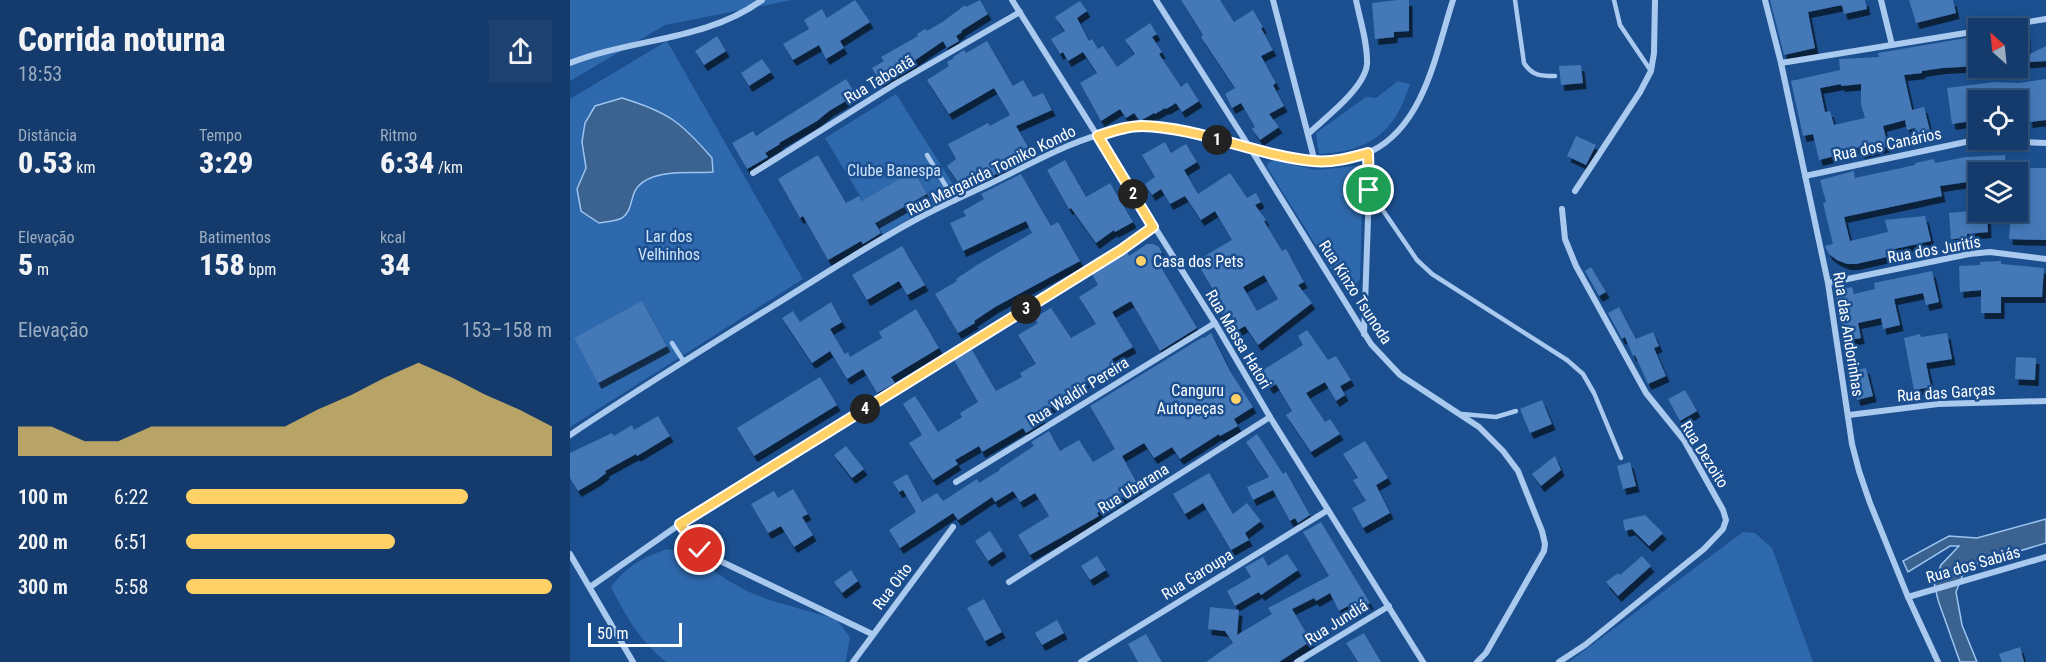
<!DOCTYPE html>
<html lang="pt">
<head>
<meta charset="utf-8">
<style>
	:root { --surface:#143b6b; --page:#1d4271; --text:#f1f3f6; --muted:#9dadc1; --line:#33557e; --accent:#ffd166 }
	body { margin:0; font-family:"Roboto Condensed",sans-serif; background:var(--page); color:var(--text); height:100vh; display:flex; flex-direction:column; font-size:22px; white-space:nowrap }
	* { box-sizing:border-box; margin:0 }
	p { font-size:20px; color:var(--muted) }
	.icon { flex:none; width:33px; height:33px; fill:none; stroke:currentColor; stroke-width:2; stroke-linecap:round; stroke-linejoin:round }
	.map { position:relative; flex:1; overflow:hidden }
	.panel { display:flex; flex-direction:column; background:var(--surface); width:570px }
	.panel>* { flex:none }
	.needle { width:39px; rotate:333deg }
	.tools { position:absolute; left:1398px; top:18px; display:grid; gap:12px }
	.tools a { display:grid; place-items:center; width:60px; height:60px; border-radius:0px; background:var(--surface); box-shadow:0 3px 9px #0003,0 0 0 2px var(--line); font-size:30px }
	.scale { position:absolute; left:18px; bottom:15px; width:94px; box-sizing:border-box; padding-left:6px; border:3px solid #fff; border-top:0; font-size:16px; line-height:21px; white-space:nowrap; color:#fff; -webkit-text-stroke:4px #1b4f8f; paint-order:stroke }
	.pin { position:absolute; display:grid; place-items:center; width:51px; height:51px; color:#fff; margin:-26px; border:3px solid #fff; border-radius:50%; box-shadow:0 2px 6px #0007 }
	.km { position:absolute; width:30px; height:30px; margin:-15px; border-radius:50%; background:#222; color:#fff; font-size:16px; line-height:30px; text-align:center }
	.round { display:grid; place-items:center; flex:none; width:63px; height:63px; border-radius:0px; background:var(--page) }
	.head { display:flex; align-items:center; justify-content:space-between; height:102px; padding:0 18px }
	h1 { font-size:33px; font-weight:800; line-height:45px }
	.metrics { display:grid; grid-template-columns:repeat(3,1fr); gap:9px; height:102px; padding:6px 18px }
	.metrics div { display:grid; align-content:center }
	.metrics b { font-size:30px; font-weight:800 }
	.metrics small { font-size:16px; font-weight:400 }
	.metrics p { font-size:16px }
	.chart { height:168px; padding:12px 18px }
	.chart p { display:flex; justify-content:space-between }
	.chart svg { width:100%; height:108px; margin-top:6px; fill:var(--accent); opacity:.7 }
	ul { padding:0 18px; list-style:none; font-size:20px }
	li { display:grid; grid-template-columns:96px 72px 1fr; align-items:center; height:45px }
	li i { height:15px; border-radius:8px; background:var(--accent) }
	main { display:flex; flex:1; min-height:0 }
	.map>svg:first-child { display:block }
	.green { fill:#2e69ad }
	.water { fill:#3c6290; stroke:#9cc4f0; stroke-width:1.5 }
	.building { fill:#4478b7; fill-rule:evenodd; filter:url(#shadow) }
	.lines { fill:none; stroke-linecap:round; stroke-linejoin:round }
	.service { stroke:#a9c9ee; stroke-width:4.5 }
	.minor { stroke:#a9c9ee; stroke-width:6 }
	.route-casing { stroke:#fff; stroke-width:12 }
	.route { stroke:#ffd166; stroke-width:8 }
	.poi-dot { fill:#ffd166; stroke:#1b4f8f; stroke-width:2 }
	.labels { text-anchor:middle; stroke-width:5; stroke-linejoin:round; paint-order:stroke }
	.street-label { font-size:16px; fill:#fff; stroke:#1b4f8f }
	.park-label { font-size:16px; fill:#cfe3fa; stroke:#1b4f8f }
	.poi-label { font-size:16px; fill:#fff; stroke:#1b4f8f; text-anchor:start }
</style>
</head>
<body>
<main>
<section class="panel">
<div class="head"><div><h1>Corrida noturna</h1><p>18:53</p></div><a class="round"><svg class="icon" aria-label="share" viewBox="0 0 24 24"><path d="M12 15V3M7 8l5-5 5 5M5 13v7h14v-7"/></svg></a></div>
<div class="metrics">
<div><p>Distância</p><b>0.53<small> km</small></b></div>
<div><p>Tempo</p><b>3:29</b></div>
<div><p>Ritmo</p><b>6:34<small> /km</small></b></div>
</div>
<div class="metrics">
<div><p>Elevação</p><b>5<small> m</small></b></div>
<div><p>Batimentos</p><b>158<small> bpm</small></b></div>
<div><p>kcal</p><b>34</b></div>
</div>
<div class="chart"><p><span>Elevação</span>153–158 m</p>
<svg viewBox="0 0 160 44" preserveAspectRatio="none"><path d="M0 44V32L10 32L20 38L30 38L40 32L50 32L60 32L70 32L80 32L90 25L100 19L110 12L120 6L130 12L140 19L150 25L160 32V44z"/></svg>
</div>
<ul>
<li><b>100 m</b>6:22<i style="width:77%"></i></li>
<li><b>200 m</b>6:51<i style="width:57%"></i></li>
<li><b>300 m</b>5:58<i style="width:100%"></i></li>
</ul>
</section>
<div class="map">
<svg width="1476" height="662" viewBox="0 0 1476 662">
	<defs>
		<filter id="shadow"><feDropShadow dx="3.5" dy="6" stdDeviation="0" flood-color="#0009"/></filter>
	</defs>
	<rect width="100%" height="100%" fill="#1b4f8f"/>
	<g class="green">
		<polygon points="0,0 222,0 95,25 0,81"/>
		<polygon points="97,41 233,279 0,427 0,99"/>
		<path d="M828,81L840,84C824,133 801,151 749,154L746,133L796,97L806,98Z"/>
		<polygon points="326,94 389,194 344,216 313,234 255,138"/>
		<polygon points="704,160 746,170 787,166 791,168 793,173 790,279 783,287 776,288 770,284 697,167 698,163"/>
		<polygon points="1173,532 1185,533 1202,548 1243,662 999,662"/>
		<path d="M97,549L120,554L157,580L177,591L199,600L266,619L280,637L276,660L274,662H97C72,645 54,613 41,587C58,565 72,558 97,549Z"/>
	</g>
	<g class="water">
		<path d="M52,98C98,112 111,122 142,158L143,172C120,174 93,169 73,182C58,192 65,209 52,218C46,221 36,222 29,223L11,211L7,189L16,168L12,142L15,123L25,106Z"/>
		<polygon points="1476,519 1476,543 1406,564 1393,574 1386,592 1392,625 1407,662 1390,662 1368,600 1364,582 1371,565 1389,546 1380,546 1338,572 1333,561 1379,536 1407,538"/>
	</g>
	<g class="building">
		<polygon points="285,0 300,22 270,41 274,48 256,59 249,45 223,60 213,44 239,29 234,20 252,9 257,18"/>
		<polygon points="410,0 418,14 391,31 392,32 386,36 389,41 377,48 373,41 344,61 346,63 312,85 302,68 314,61 311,57 348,36 347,34 355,29 357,31 374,21 395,5 396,7"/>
		<polygon points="611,0 650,0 664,22 683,10 693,27 691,28 703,50 691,56 706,83 703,85 714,106 699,114 709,127 690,140 682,129 685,127 671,103 662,108 655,94 665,88 631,37 633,35"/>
		<polygon points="828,0 839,0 839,31 824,32 824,37 805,39 802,3"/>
		<polygon points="1200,0 1295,0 1297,9 1274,14 1272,5 1238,12 1245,48 1214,55"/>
		<polygon points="1339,0 1383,0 1386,13 1346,23"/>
		<polygon points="510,1 517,11 507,18 519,41 522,39 528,49 533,46 547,67 565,54 555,40 580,23 587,34 582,37 592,52 589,54 611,87 617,82 629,101 612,112 606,103 596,109 595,108 585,114 584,113 570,121 564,113 556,118 550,109 531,121 510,83 527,73 513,52 498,61 493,52 490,54 481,39 495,31 485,17"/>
		<polygon points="1456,28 1458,55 1476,46 1476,61 1448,63 1448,29"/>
		<polygon points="147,36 156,51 134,65 125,51"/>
		<path d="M1408,36V66L1372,68L1352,71V73L1334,75L1342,110L1354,107L1360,131L1347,134L1345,128L1337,130L1335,120L1313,126L1318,146L1291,153L1290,147L1269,152V155L1249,160L1243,134L1233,136L1221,81L1270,70L1269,59L1309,57L1308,53ZM1271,84V86L1291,84V104L1295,118L1264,125L1260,111L1255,112L1250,88Z"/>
		<polygon points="417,41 443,86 453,80 463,97 473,93 482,110 446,126 462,154 445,164 445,165 406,184 404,181 400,183 398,179 390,185 377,166 386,159 378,144 418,123 420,126 440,115 424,88 379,114 357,80 379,66 377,62 384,58 383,57 394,50 396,53"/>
		<polygon points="192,59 201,72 179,86 171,73"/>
		<polygon points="1011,65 1013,83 991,85 989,66"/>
		<polygon points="276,79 286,95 259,111 247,121 209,143 210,144 195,153 198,157 177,169 162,143 183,131 186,136"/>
		<polygon points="1476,79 1476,120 1459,122 1457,100 1408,100 1408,120 1382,124 1377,88 1424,82 1449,83"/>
		<polygon points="1006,136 1026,145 1016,165 997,156"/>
		<path d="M595,142L601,153L616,144L627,162L614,170L628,194L660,173L677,198L686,193L691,202L685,205L696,220L694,221L712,251L716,249L734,282L728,285L742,303L688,345L675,326L668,330L661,318L656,321L647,306L651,303L626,261L662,240L645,211L631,220L615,196L600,204L591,189L582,195L575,184L585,177L572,155ZM694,275L708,299L687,311L673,287Z"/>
		<polygon points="248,155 276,203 289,196 292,201 344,171 357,194 305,223 311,233 293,244 291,241 258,260 233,216 230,218 208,179"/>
		<polygon points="1435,155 1436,172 1408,172 1408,212 1417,212 1418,232 1397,234 1397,238 1381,239 1379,213 1400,211 1397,182 1370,186 1372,196 1274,217 1280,241 1318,232 1315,220 1355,216 1361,241 1320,250 1321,256 1286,264 1277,264 1267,260 1259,254 1255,246 1263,244 1253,203 1256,202 1250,180 1284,171 1285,178 1345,165 1345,163 1364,159 1365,163 1396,157"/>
		<polygon points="495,160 516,197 540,183 563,222 545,232 544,230 526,243 501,208 499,209 477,170"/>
		<polygon points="1448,168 1476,168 1476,240 1439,239 1441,212 1448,212"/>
		<polygon points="451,174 481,226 488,222 510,261 425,307 404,321 405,323 388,333 365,294 387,281 386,279 407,265 462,233 456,221 393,251 380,223 396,216 393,211 414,199 411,194"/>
		<polygon points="577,244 583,244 589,247 592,253 585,257 627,328 590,351 561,301 542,312 563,347 542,359 545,364 488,398 490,402 470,413 474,422 456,433 453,428 412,452 409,446 385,460 388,464 363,480 339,443 352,435 333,404 345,396 368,432 392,417 390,413 408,402 384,360 402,350 426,391 452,377 450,373 466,364 448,335 468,323 464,318 481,308 501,338 526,324 509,297 528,285 522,274 557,252 559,256"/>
		<polygon points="332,246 355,285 337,295 329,281 297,300 282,275"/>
		<polygon points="1431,261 1431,264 1474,268 1472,297 1431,297 1431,313 1411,313 1411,290 1390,292 1389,266 1410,265 1410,262"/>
		<polygon points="1021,267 1036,292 1029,296 1015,271"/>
		<polygon points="1362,271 1369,302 1356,305 1353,293 1324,299 1330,325 1313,329 1311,318 1288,323 1291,338 1274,341 1265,290 1282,287 1284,294 1305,289 1304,283"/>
		<polygon points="72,301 97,346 28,383 4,338"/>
		<polygon points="261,302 272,322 260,329 275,354 278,352 280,357 312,338 309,332 346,309 369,348 321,377 325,383 307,393 293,369 277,379 260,351 242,363 212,318 223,311 230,322"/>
		<polygon points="1049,307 1066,339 1083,332 1089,346 1084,348 1096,376 1078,384 1065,355 1063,356 1055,337 1052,339 1038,313"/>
		<polygon points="737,330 758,360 766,356 781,380 770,386 775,395 766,401 755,382 736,393 755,422 760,419 770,434 741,452 716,415 722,411 706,384 700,388 690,372 733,345 728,336"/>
		<polygon points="641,333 660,371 683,407 664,419 668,426 650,436 649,434 610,459 602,447 584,458 574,443 552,456 569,487 527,513 529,516 460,555 448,535 479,516 465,493 450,502 443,491 425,502 422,497 388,520 383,513 330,548 319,530 346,512 333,490 329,492 323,482 337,474 352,502 367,493 373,501 407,479 409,483 430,470 429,469 464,446 461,442 479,431 490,451 509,440 523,462 545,449 520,406 633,337 634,338"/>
		<polygon points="1377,333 1382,359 1356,363 1361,387 1344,390 1334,338 1350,334 1351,337"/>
		<polygon points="1446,357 1466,358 1465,380 1445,379"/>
		<polygon points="1296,368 1303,396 1287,400 1280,371"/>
		<polygon points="250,377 267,405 184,456 167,428"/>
		<polygon points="1115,390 1127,411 1110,421 1098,399"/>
		<polygon points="972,400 982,424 960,433 950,409"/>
		<polygon points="88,416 100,436 67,456 66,454 35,471 36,473 27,480 8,491 0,478 0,453 42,433 44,436 62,425 64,430"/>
		<polygon points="687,434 713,474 716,472 740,515 728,523 725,518 720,521 703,490 683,500 677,487 699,477 676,442"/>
		<polygon points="795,441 818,478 806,485 820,513 793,528 782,508 796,501 783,480 788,478 773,454"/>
		<polygon points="276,446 294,469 282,478 264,455"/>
		<polygon points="985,456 991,470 971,486 962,474"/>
		<polygon points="1060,462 1066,486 1053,489 1047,466"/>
		<polygon points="639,473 663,514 677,503 691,521 675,533 679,540 661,550 633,503 615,514 603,494"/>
		<polygon points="223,489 238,514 232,517 243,535 224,547 211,526 198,533 181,504 204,491 208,498"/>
		<polygon points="1075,515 1093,533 1079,546 1062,529 1055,531 1053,520"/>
		<polygon points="751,522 800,603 783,613 778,606 769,611 760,593 746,601 744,598 722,609 741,641 709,662 636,662 663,643 655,631 638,629 640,607 669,610 667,635 702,614 698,608 759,576 733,532"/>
		<polygon points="420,531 433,551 418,561 405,541"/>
		<polygon points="717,554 728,570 691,595 689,592 665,606 657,591 681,577 675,567 693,557 698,566"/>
		<polygon points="527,556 536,570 520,580 511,566"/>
		<polygon points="1072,556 1081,566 1048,596 1036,582 1048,573 1050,575"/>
		<polygon points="281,570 288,581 272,593 264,582"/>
		<polygon points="414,599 432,632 415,641 397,608"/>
		<polygon points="487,620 494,633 472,645 465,633"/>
		<polygon points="794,633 811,662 788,662 776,643"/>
		<polygon points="576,634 592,662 568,662 558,644"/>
		<polygon points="1450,647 1454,662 1432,662 1429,654"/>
	</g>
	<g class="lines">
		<g class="service">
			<path d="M945,0L954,63C962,76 971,76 985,76"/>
			<polyline points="1044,0 1050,25 1081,71"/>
			<polyline points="357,155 385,201"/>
			<polyline points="799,190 847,260 862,274 997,360 1013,374 1024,393 1051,458"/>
			<polyline points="102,343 114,362"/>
			<polyline points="892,414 926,417 946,411"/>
		</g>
		<g class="minor">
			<polyline points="442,0 645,323 700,417 853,662"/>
			<polyline points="586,0 680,148 801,344 830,375 909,427 933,451 948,471 972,531 975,544 974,551 916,653 907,662"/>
			<polyline points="703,0 745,162"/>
			<polyline points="1195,0 1211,63 1258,283 1282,444 1289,471 1300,503 1338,597 1368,662"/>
			<polyline points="1311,0 1322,45"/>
			<polyline points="1422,28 1476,19"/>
			<path d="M0,63C63,38 136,41 192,0"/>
			<polyline points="1211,63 1408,31"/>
			<path d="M738,134C756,117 795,88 797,64C798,44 790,20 786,0"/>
			<polyline points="183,173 325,84 450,12"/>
			<polyline points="1235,176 1405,140 1476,143"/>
			<polyline points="1005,191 1070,92 1081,71 1084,53 1085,0"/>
			<polyline points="1258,283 1399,254 1420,252 1476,259"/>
			<polyline points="794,334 799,190 798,153"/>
			<polyline points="1279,415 1368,404 1476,401"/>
			<path d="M0,435C67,390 135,348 203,306C250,277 297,246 345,220C369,207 393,196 417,185C461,164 503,139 550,129C575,123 600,129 624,135C674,147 753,176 802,151C855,124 866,52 883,0"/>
			<polyline points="386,482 645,323"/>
			<polyline points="110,524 130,550 144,558 302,634"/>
			<polyline points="0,554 63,662"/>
			<polyline points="439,582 700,417"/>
			<polyline points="20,587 110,524 551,250 583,227"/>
			<polyline points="1338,597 1476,557"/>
			<polyline points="283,662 383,527"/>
			<polyline points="511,662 758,510"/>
			<polyline points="727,662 819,606"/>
			<polyline points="989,662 1015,645 1134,549 1153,529 1156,520 1153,510 1114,440 1076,393 1006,266 995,239 992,209"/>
		</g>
	</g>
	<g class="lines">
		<defs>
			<path id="route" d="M130,550L110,524L551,250L583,227L528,136C542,131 557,126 572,126C628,127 688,156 743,161C762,163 780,158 798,153L799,190"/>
		</defs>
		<use href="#route" class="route-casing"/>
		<use href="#route" class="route"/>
	</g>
	<g class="poi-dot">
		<circle cx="571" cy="261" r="6"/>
		<circle cx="666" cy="399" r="6"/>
	</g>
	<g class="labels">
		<g class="street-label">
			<text transform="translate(309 79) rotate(-31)" y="6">Rua Taboatã</text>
			<text transform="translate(1317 144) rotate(-12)" y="6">Rua dos Canários</text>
			<text transform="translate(421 170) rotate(-26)" y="6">Rua Margarida Tomiko Kondo</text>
			<text transform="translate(1364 249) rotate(-10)" y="6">Rua dos Juritís</text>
			<text transform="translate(786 292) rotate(57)" y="6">Rua Kinzo Tsunoda</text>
			<text transform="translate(1279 334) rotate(81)" y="6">Rua das Andorinhas</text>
			<text transform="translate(669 339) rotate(59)" y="6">Rua Massa Hatori</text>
			<text transform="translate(508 391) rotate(-32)" y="6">Rua Waldir Pereira</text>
			<text transform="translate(1376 392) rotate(-4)" y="6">Rua das Garças</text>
			<text transform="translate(1135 454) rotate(58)" y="6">Rua Dezoito</text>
			<text transform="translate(563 488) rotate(-32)" y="6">Rua Ubarana</text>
			<text transform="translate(1403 564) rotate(-16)" y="6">Rua dos Sabiás</text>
			<text transform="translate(627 574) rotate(-32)" y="6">Rua Garoupa</text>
			<text transform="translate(322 586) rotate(-53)" y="6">Rua Oito</text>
			<text transform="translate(766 622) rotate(-32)" y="6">Rua Jundiá</text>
		</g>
		<g class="park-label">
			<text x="324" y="176">Clube Banespa</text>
			<text x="99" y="242">Lar dos<tspan x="99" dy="18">Velhinhos</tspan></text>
		</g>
		<g class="poi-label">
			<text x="583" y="267">Casa dos Pets</text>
			<text x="654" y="396" text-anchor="end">Canguru<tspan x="654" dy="18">Autopeças</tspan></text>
		</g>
	</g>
</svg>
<div class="tools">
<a><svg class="needle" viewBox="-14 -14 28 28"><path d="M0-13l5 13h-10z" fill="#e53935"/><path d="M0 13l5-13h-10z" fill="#9dadc1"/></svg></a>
<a><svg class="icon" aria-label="locate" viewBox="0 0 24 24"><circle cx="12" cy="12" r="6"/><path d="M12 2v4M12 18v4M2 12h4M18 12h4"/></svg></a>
<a><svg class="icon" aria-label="layers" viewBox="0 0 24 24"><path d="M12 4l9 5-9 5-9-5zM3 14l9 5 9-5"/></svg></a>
</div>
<div class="scale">50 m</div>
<div class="pin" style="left:799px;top:190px;background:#1e9e55"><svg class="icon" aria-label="arrive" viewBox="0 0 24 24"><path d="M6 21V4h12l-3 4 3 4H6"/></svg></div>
<div class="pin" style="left:130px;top:550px;background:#d93025"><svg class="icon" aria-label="check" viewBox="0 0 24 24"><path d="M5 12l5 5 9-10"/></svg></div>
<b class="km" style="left:647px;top:140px">1</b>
<b class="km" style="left:563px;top:194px">2</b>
<b class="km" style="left:456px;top:309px">3</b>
<b class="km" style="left:295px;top:409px">4</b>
</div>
</main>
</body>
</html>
